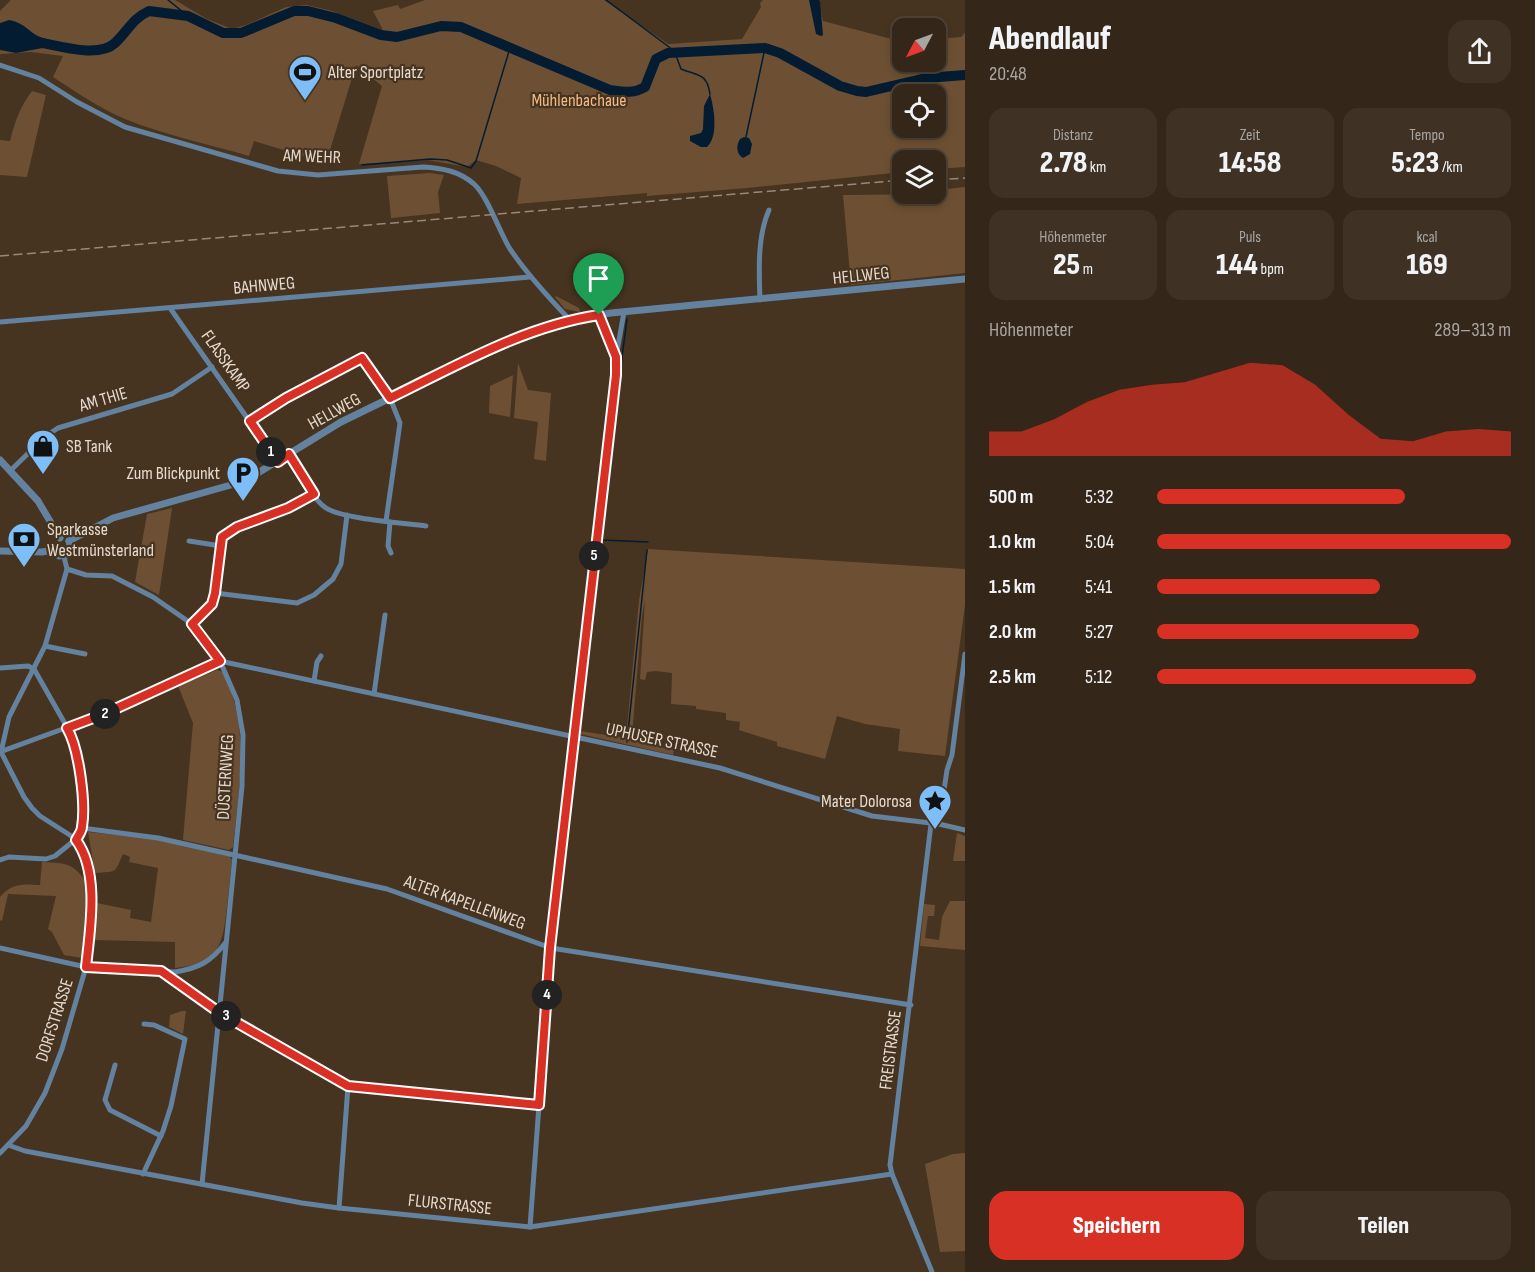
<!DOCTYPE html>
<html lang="de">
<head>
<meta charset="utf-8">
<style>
	:root { --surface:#342618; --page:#3f3225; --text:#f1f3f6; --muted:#a9a5a2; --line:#4e4337; --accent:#d93025 }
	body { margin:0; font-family:"Sofia Sans Condensed",sans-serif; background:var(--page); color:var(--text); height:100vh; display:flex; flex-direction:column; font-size:22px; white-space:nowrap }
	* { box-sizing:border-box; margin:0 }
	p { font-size:20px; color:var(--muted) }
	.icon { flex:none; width:33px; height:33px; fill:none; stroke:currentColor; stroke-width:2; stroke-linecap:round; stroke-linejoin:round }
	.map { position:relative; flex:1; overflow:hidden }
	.drawer { display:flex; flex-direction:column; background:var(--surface); width:570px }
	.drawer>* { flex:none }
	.needle { width:39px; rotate:229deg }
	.controls { position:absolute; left:892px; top:18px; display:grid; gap:12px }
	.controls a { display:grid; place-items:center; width:54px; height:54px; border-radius:12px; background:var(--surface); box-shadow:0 3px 9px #0003,0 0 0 2px var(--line); font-size:30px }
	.pin { position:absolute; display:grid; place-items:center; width:51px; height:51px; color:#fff; margin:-62px -26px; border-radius:50% 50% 50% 0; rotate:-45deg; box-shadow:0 0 6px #0007 }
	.pin .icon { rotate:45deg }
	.km { position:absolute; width:30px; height:30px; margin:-15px; border-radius:50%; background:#222; color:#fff; font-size:16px; line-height:30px; text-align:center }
	.round { display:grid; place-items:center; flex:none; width:63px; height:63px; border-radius:18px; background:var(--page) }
	.head { display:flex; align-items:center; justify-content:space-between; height:102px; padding:0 24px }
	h1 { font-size:33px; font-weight:800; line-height:45px }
	.metrics { display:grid; grid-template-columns:repeat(3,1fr); gap:9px; height:102px; padding:6px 24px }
	.metrics div { display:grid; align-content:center; border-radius:15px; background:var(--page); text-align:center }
	.metrics b { font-size:30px; font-weight:800 }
	.metrics small { font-size:16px; font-weight:400 }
	.metrics p { font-size:16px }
	.chart { height:168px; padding:12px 24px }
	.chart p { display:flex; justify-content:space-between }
	.chart svg { width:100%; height:108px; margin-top:6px; fill:var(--accent); opacity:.7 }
	.primary-button { display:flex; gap:12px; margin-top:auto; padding:12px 24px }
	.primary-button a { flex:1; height:69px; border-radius:18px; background:var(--accent); color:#fff; font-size:24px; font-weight:800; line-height:69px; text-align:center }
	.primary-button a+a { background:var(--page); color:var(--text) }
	ul { padding:0 24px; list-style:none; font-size:20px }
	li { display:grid; grid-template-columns:96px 72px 1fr; align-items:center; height:45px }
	li i { height:15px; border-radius:8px; background:var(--accent) }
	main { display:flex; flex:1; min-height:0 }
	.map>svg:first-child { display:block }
	.green { fill:#6d5033; fill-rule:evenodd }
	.water { fill:#031c31 }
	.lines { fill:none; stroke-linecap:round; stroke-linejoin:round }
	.stream { stroke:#031c31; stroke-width:1.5 }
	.river { stroke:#031c31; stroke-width:10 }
	.minor { stroke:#63829f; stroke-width:5 }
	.tertiary { stroke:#63829f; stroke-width:7 }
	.rail { stroke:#98897a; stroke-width:1.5; stroke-dasharray:9 4.5; stroke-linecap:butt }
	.route-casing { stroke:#fff; stroke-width:12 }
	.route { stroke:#d93025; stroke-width:8 }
	.labels { text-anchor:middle; stroke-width:4.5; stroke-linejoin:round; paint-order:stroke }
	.poi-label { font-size:18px; fill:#e6dace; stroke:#463320; text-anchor:start }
	.park-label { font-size:18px; fill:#f3bb84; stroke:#463320 }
	.street-label { font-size:18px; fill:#e6dace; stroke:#463320 }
</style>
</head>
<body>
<main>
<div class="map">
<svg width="965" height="1272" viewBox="0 0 965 1272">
	<rect width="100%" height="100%" fill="#463320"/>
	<g class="green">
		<path d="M11,0H175L207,19L232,29L246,25L286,7L307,5L332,11L383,30L373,11L398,5L400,9L425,0H604L668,44L742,39L761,7L760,3L763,0H818L823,21L903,42V62H936V39L961,37L965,33V167L936,169V160H903V172L747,188L647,196V193L517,204L521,178L496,166L476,160L467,167L428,160L359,164L382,86L356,65L326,163L254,141L249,156C208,144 164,135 125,119C99,108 76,92 53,77L63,56L31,52L0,54V11ZM903,94H936V128H903Z"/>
		<path d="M32,91L46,95L27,177L0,175V140L10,141C15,121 20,107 32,91Z"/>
		<polygon points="430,173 444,175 438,192 440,213 391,218 387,176"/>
		<polygon points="965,187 965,273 851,285 843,195 936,194 936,190"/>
		<polygon points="556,296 579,308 580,312 565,309 555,297"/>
		<polygon points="621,352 623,353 608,465 606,465"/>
		<polygon points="518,363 528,390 551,393 546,461 534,459 538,422 514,418"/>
		<polygon points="513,375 510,417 489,413 490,386"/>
		<polygon points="172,508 159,595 135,582 147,514"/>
		<polygon points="648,549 965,569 965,605 945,756 898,751 900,729 865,724 837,716 825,759 777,746 777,742 739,730 740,722 726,720 726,713 696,709 696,706 671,704 672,673 656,671 647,672 645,680 640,679 645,600 642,616 632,735 639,743 674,750 673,755 580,734 580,731 626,738 639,600"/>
		<path d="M217,670L223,672C251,728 239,788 233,847L229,850L183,840L193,723L178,686Z"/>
		<path d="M88,832L157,839L229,855L232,860C230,875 229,891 227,906C223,945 219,964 175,968V942L94,940L97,903L131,910L130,918L151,922L158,868L129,862L130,857L123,854C114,874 118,871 95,873Z"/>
		<polygon points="957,833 965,836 965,861 953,861"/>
		<path d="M42,862C67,864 70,861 87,882L82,958L64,955L52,932L48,929L56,896L8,894L2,921L0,920V897C12,883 23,884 40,885Z"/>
		<polygon points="950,901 965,901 965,950 920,946 924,904 935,905 934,916 928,916 925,938 939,940 942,917"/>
		<polygon points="182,1011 186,1011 183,1034 169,1027 170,1015"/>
		<polygon points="965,1153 965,1251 940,1252 925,1164 953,1154"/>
	</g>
	<g class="water">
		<polygon points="809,0 819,0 820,2 823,35 821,36 816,34"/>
		<path d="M9,20C29,24 29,36 50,40L48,47L16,53L0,50V23Z"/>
		<path d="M710,94C714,108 719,136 707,147H701L690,141V136L701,133L703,129L704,106Z"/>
		<path d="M744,137L749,138L752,144L750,154L743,158C736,154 736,145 740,139Z"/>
	</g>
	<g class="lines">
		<g class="stream">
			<polyline points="168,0 188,16"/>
			<polyline points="606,0 677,53"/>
			<path d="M675,53L681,69C698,76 707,73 710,94"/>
			<polyline points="746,137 765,48"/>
			<polyline points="362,165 430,159 447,160 471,168 476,161 510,48"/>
			<polyline points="603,502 627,319"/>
			<polyline points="598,534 602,540 648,542"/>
			<polyline points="627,742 647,550"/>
		</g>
		<path class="river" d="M37,42C57,45 98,59 115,43C127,32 133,18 149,11L188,16L223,33H241L294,11H308L336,18L381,35L397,37L441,26L461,27L610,90C624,92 633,94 645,87L656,59L668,53L765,48L780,53L840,86L857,91L866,92L926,78L965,75"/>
		<g class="minor">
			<path d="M0,65L39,78L77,102L125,127L278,171L318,175L423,167C442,168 459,171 474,184C488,197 499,231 510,249C527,274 548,297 569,319"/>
			<path d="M760,300C759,272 757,237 769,210"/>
			<polyline points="170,308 278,462"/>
			<polyline points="599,315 616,355"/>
			<polyline points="0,322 530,277"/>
			<polyline points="250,421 286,398 362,358 390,398 400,423 386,521"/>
			<path d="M289,454C298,469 312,499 326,508C342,519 405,523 426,526"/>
			<polyline points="10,471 46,436 58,428 172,394 212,367"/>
			<polyline points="390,522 388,546 391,553"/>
			<polyline points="189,541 221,546"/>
			<polyline points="67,569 86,575 112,576 153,597 192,624 207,643 220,661 237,700 243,735 242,786 202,1184"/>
			<polyline points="215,593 297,603 314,595 333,579 341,564 347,515"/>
			<polyline points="192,624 212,604 215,593 222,537 237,527 287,508 314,494"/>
			<polyline points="45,646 85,654"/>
			<polyline points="0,668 28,666 34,669 72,736 82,785 82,828 76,839 55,856 46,859 9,857 0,860"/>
			<polyline points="314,681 317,662 321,656"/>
			<polyline points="374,694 385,615"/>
			<polyline points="0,752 104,714 220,661 720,768 872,816 939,824 965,830"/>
			<polyline points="931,824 890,1165 892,1174 932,1272"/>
			<polyline points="939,824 947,770 952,755 965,654"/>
			<polyline points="82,828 158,838 387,889 551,948 911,1005"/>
			<path d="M0,948L86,967L175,972C199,968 211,962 226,942"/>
			<polyline points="161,971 220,1013 348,1086 339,1208"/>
			<polyline points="115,1065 105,1100 110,1110 161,1136"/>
			<polyline points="348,1086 539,1105 530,1227"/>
			<polyline points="539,1105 551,948 616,357 624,312"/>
			<polyline points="8,1145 25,1151 302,1203 339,1208 530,1227 892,1174"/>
			<polyline points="0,1153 26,1126 45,1093 62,1049 86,967 91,919 89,872 82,847 76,839 40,816 32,808 24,797 1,752 9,717 45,646 67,569 64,557"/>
			<polyline points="143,1174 163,1131 171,1106 185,1039 154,1025 144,1024"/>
		</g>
		<g class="tertiary">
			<polyline points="0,460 38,501 60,538"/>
			<polyline points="69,541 113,518 245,481 341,422 501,344 569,319 611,313 965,279"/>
			<polyline points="53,550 59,556 67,555 71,550 69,541"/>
			<polyline points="0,551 42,552 53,550"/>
		</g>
		<g class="rail">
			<polyline points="936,180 965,178"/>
			<polyline points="0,256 903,180"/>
		</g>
	</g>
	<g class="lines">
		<defs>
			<path id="route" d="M599,315L616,357V375L550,948L539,1105L348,1086L220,1013L161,971L86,967C90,929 100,872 76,840C78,836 82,831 82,827C86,803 79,748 67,728L104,714L220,661L192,624L212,604L215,593L222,537L237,527L288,508L314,494L289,454L278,462L250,421L286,398L362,358L390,398C458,365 525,326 599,315Z"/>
		</defs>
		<use href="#route" class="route-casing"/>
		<use href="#route" class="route"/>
	</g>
	<defs>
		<symbol id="stadium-pin" viewBox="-11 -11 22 30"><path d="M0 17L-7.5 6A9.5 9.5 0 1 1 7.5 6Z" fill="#7dbef9" stroke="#463320"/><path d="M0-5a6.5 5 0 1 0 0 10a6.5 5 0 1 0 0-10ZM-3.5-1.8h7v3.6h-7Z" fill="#111"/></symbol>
		<symbol id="shop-pin" viewBox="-11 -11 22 30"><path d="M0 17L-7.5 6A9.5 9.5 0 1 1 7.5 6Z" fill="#7dbef9" stroke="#463320"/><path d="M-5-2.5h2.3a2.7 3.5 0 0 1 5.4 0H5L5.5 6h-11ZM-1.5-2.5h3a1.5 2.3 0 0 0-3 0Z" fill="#111"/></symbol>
		<symbol id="parking-pin" viewBox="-11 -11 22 30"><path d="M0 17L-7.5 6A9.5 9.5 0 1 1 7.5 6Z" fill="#7dbef9" stroke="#463320"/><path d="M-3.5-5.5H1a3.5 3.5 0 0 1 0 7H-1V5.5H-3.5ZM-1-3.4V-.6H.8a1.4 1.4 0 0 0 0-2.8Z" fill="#111"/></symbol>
		<symbol id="bank-pin" viewBox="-11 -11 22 30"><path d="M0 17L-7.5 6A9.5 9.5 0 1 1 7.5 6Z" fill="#7dbef9" stroke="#463320"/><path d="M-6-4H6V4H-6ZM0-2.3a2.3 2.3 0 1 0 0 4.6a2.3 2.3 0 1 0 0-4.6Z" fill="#111"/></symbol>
		<symbol id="sight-pin" viewBox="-11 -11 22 30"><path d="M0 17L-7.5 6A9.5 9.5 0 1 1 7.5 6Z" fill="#7dbef9" stroke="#463320"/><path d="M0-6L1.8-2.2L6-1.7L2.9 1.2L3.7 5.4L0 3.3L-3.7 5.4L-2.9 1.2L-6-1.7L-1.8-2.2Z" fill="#111"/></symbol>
	</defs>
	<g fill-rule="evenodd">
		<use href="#stadium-pin" x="286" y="53" width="38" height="52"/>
		<use href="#shop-pin" x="24" y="427" width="38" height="52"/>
		<use href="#parking-pin" x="224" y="454" width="38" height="52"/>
		<use href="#bank-pin" x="5" y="520" width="38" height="52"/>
		<use href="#sight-pin" x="916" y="782" width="38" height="52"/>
	</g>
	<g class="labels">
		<g class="poi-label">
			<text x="328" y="78">Alter Sportplatz</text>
			<text x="66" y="452">SB Tank</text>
			<text x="220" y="479" text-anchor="end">Zum Blickpunkt</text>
			<text x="47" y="535">Sparkasse<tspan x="47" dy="21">Westmünsterland</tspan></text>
			<text x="912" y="807" text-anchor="end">Mater Dolorosa</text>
		</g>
		<g class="park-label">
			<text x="579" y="106">Mühlenbachaue</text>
		</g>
		<g class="street-label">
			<text transform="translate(312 156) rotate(2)" y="6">AM WEHR</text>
			<text transform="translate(861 275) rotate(-6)" y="6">HELLWEG</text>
			<text transform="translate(264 285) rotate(-5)" y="6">BAHNWEG</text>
			<text transform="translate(226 361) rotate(55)" y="6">FLASSKAMP</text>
			<text transform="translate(103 399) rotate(-16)" y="6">AM THIE</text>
			<text transform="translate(334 411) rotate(-29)" y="6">HELLWEG</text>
			<text transform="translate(662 740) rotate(12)" y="6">UPHUSER STRASSE</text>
			<text transform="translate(225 777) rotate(-87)" y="6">DÜSTERNWEG</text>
			<text transform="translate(465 902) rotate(20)" y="6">ALTER KAPELLENWEG</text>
			<text transform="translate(54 1020) rotate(-72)" y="6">DORFSTRASSE</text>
			<text transform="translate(890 1050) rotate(-83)" y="6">FREISTRASSE</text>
			<text transform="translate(450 1204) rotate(6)" y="6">FLURSTRASSE</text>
		</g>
	</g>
</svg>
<div class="controls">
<a><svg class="needle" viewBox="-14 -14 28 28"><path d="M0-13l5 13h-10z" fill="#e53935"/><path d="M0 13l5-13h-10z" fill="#a9a5a2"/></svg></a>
<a><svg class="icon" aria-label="locate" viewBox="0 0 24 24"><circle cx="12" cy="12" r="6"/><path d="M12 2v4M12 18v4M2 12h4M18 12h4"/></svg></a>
<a><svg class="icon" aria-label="layers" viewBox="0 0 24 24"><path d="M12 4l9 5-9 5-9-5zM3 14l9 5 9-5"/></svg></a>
</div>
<div class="pin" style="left:599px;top:315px;background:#1e9e55"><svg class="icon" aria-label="arrive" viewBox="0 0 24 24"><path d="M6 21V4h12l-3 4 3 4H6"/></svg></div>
<b class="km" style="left:271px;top:452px">1</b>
<b class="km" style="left:105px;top:714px">2</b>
<b class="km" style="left:226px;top:1016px">3</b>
<b class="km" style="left:547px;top:995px">4</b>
<b class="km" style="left:594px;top:556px">5</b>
</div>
<section class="drawer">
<div class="head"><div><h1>Abendlauf</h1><p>20:48</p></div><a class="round"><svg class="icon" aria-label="share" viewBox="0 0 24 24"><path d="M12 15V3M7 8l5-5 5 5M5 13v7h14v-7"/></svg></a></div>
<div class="metrics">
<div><p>Distanz</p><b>2.78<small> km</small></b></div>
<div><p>Zeit</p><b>14:58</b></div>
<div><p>Tempo</p><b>5:23<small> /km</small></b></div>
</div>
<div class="metrics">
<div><p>Höhenmeter</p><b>25<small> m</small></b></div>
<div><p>Puls</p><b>144<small> bpm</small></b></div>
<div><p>kcal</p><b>169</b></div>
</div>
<div class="chart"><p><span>Höhenmeter</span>289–313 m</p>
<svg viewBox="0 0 160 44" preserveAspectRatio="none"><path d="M0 44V34L10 34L20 29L30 22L40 17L50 15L60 14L70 10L80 6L90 7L100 15L110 27L120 37L130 38L140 34L150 33L160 34V44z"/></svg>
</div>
<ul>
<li><b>500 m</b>5:32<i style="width:70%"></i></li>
<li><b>1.0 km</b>5:04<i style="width:100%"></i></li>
<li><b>1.5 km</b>5:41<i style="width:63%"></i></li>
<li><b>2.0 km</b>5:27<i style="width:74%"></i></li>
<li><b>2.5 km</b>5:12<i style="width:90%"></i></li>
</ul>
<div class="primary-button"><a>Speichern</a><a>Teilen</a></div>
</section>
</main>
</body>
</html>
